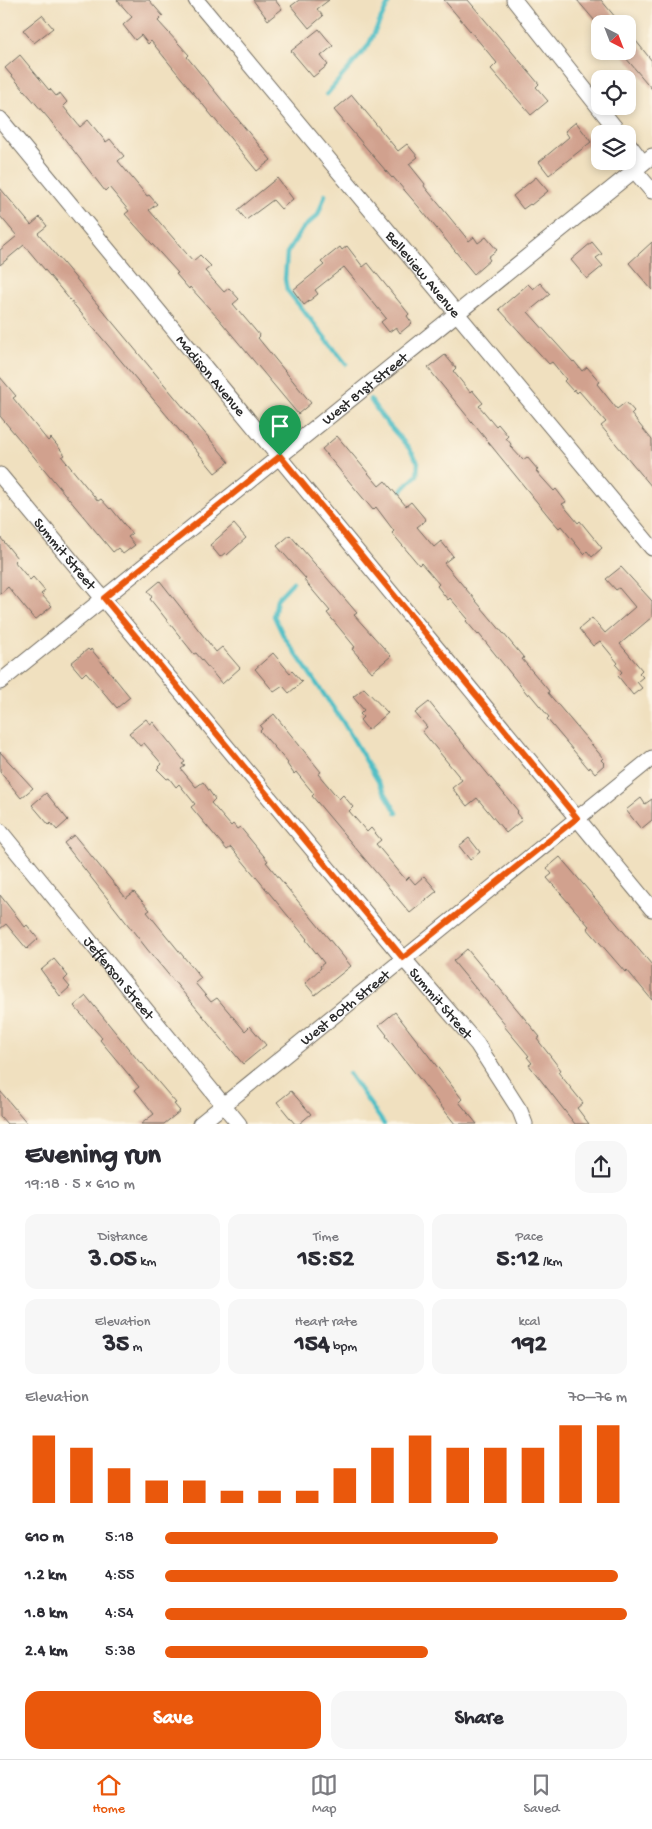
<!DOCTYPE html>
<html lang="en">
<head>
<meta charset="utf-8">
<style>
	:root { --surface:#fff; --page:#f7f7f7; --text:#2b2b33; --muted:#7c7c81; --line:#e1e1e2; --accent:#ea580c }
	body { margin:0; font-family:"Gochi Hand",sans-serif; background:var(--page); color:var(--text); height:100vh; display:flex; flex-direction:column; font-size:19px; white-space:nowrap }
	* { box-sizing:border-box; margin:0 }
	p { font-size:16px; color:var(--muted) }
	.icon { flex:none; width:28px; height:28px; fill:none; stroke:currentColor; stroke-width:2; stroke-linecap:round; stroke-linejoin:round }
	.map { position:relative; height:1124px; overflow:hidden }
	.details { display:flex; flex-direction:column; background:var(--surface); flex:1 }
	.details>* { flex:none }
	.needle { width:32px; rotate:138deg }
	.buttons { position:absolute; left:591px; top:15px; display:grid; gap:10px }
	.buttons a { display:grid; place-items:center; width:45px; height:45px; border-radius:10px; background:var(--surface); box-shadow:0 2px 8px #0003; font-size:25px }
	.pin { position:absolute; display:grid; place-items:center; width:42px; height:42px; color:#fff; margin:-51px -21px; border-radius:50% 50% 50% 0; rotate:-45deg; box-shadow:0 0 5px #0007 }
	.pin .icon { rotate:45deg }
	.round { display:grid; place-items:center; flex:none; width:52px; height:52px; border-radius:15px; background:var(--page) }
	.summary { display:flex; align-items:center; justify-content:space-between; height:85px; padding:0 25px }
	h1 { font-size:28px; font-weight:700; line-height:38px }
	.stats { display:grid; grid-template-columns:repeat(3,1fr); gap:8px; height:85px; padding:5px 25px }
	.stats div { display:grid; align-content:center; border-radius:12px; background:var(--page); text-align:center }
	.stats b { font-size:25px; font-weight:700 }
	.stats small { font-size:14px; font-weight:400 }
	.stats p { font-size:14px }
	.chart { height:140px; padding:10px 25px }
	.chart p { display:flex; justify-content:space-between }
	.chart svg { width:100%; height:90px; margin-top:5px; stroke:var(--accent); stroke-width:6 }
	.cta { display:flex; gap:10px; margin-top:auto; padding:10px 25px }
	.cta a { flex:1; height:58px; border-radius:15px; background:var(--accent); color:#fff; font-size:20px; font-weight:700; line-height:58px; text-align:center }
	.cta a+a { background:var(--page); color:var(--text) }
	ul { padding:0 25px; list-style:none; font-size:16px }
	li { display:grid; grid-template-columns:80px 60px 1fr; align-items:center; height:38px }
	li i { height:12px; border-radius:6px; background:var(--accent) }
	.menu { display:flex; justify-content:space-around; align-items:center; height:70px; border-top:1px solid var(--line); background:var(--surface); font-size:14px; color:var(--muted) }
	.menu a { display:grid; justify-items:center; gap:2px }
	.menu .on { color:var(--accent) }
	.map>svg:first-child { display:block }
	.lines { fill:none; stroke-linecap:round; stroke-linejoin:round }
	.stream { stroke:#50bec5; stroke-width:4.5 }
	.building { fill:#d1a18e }
	.minor-casing { stroke:#706a5f; stroke-width:17 }
	.minor { stroke:#fff; stroke-width:15 }
	.route-casing { stroke:#fff; stroke-width:10 }
	.route { stroke:#ea580c; stroke-width:6 }
	.labels { text-anchor:middle; stroke-width:4; stroke-linejoin:round; paint-order:stroke }
	.street-label { font-size:15px; fill:#2b2b2b; stroke:#fcf5e5 }
</style>
</head>
<body>
<div class="map">
<svg width="652" height="1124" viewBox="0 0 652 1124">
	<rect width="100%" height="100%" fill="#fcf5e5"/>
	<filter id="ink" filterUnits="userSpaceOnUse"><feTurbulence type="fractalNoise" baseFrequency=".02" numOctaves="2"/><feDisplacementMap in="SourceGraphic" scale="10" xChannelSelector="R" yChannelSelector="G"/><feConvolveMatrix kernelMatrix="1 2 1 2 8 2 1 2 1" color-interpolation-filters="sRGB"/></filter>
	<filter id="wash" filterUnits="userSpaceOnUse"><feTurbulence type="fractalNoise" baseFrequency=".0096" numOctaves="4" result="noise"/><feDisplacementMap in="SourceGraphic" scale="20" xChannelSelector="R" yChannelSelector="G"/><feGaussianBlur stdDeviation="1.12" result="paint"/><feColorMatrix in="noise" values="0 0 0 0 0 0 0 0 0 0 0 0 0 0 0 0 0 1.4 0 .05"/><feComposite in="paint" operator="in"/></filter>
	<g filter="url(#wash)">
		<rect width="100%" height="100%" fill="#f0e0bf"/>
		<g class="lines">
			<g class="stream">
				<polyline points="327,94 368,46 390,0"/>
				<polyline points="325,195 318,215 302,229 287,253 285,279 287,290 346,364"/>
				<polyline points="370,399 382,417 408,447 418,462 417,475 402,490"/>
				<polyline points="293,582 277,599 274,616 283,635 343,722 397,813"/>
				<polyline points="349,1074 384,1124"/>
			</g>
		</g>
		<g id="blocks">
			<g class="building">
				<polygon points="117,0 149,0 163,16 158,21 189,55 187,57 271,160 257,171 151,41 148,44 141,35 135,40 123,25 132,17"/>
				<polygon points="253,0 275,0 282,9 268,20"/>
				<polygon points="299,0 329,0 317,9 323,16 309,28 291,6"/>
				<polygon points="444,0 468,0 539,84 536,87 548,101 531,115 491,69 497,63"/>
				<polygon points="577,0 601,0 621,24 600,24 600,27"/>
				<polygon points="42,15 53,28 34,43 23,30"/>
				<polygon points="319,29 333,46 321,56 328,65 313,77 291,51"/>
				<polygon points="628,31 652,61 652,89 620,51 628,51"/>
				<polygon points="20,55 49,90 50,89 56,96 60,93 67,102 63,106 80,127 88,120 106,142 110,139 124,156 118,161 147,196 149,195 157,204 149,210 193,261 200,255 211,266 205,271 224,292 229,288 239,299 233,304 260,336 258,338 311,403 298,414 218,318 190,287 189,289 176,274 178,273 125,214 129,211 109,187 105,191 49,119 5,68"/>
				<polygon points="352,95 398,151 407,144 418,157 409,164 425,184 424,186 469,241 474,237 478,243 486,237 497,250 488,257 490,260 474,274 418,206 393,177 392,178 334,110"/>
				<polygon points="576,122 591,142 549,175 539,162 569,137 565,131"/>
				<polygon points="536,177 548,191 531,205 530,204 523,209 513,196"/>
				<polygon points="277,178 293,199 281,209 273,200 246,220 238,210"/>
				<polygon points="0,188 31,225 40,217 47,226 38,233 229,462 215,473 24,245 0,265 0,250 17,236 0,216"/>
				<polygon points="592,242 602,254 596,258 603,266 587,279 571,260"/>
				<polygon points="652,242 652,290 629,263"/>
				<polygon points="347,246 363,267 368,263 409,314 407,316 412,323 400,333 396,327 389,332 381,322 386,318 344,267 315,290 318,294 304,305 293,290 324,265 321,262 340,247 342,250"/>
				<polygon points="540,283 550,294 528,312 573,362 574,361 582,371 587,367 600,382 597,384 617,409 626,402 634,411 631,414 652,440 652,487 601,426 606,422 579,391 577,393 574,389 573,391 564,381 566,379 552,362 549,364 499,309 528,284 533,289"/>
				<polygon points="445,355 456,368 453,371 470,392 472,390 483,403 479,406 496,426 498,424 508,436 506,438 511,444 510,446 523,460 527,457 538,470 536,471 554,491 556,489 566,502 562,504 578,523 580,521 602,548 592,557 587,551 584,554 561,526 559,528 550,518 428,368"/>
				<polygon points="0,377 16,396 13,398 48,441 51,438 65,455 62,457 98,501 101,499 110,509 111,508 132,534 128,537 135,545 123,554 118,548 113,552 0,416"/>
				<polygon points="337,436 379,486 385,481 406,506 411,502 426,520 417,527 434,547 441,541 453,556 444,563 524,658 522,659 549,691 548,693 603,758 601,760 605,764 595,773 590,767 589,769 547,719 549,717 529,693 528,695 479,634 478,635 466,621 468,619 450,598 448,600 437,586 439,584 421,563 419,565 392,533 394,531 376,507 373,510 322,449"/>
				<polygon points="234,524 246,538 227,555 225,553 220,557 210,545"/>
				<polygon points="290,535 357,613 354,615 391,656 372,672 352,649 355,647 327,613 330,611 304,580 306,579 277,546"/>
				<polygon points="0,537 17,558 14,561 30,580 33,577 45,591 41,594 52,606 35,620 8,587 0,594"/>
				<polygon points="621,567 652,601 652,617 620,644 642,670 639,673 643,677 637,682 642,688 633,695 618,676 622,672 616,665 618,663 600,641 593,646 579,629 592,618 605,633 635,607 619,588 616,590 606,579"/>
				<polygon points="160,581 216,652 222,647 240,668 222,684 196,653 194,654 150,599 152,597 148,591"/>
				<polygon points="88,649 90,651 91,649 130,697 117,708 86,672 82,676 71,663"/>
				<polygon points="273,653 290,673 292,671 302,682 289,693 283,686 274,692 255,669"/>
				<polygon points="364,688 388,713 368,730 360,720 363,717 360,714 364,710 353,697"/>
				<polygon points="429,702 518,811 516,813 522,820 506,833 477,798 467,806 452,788 462,780 422,731 427,727 415,713"/>
				<polygon points="274,714 321,772 318,774 339,799 343,795 353,807 349,811 367,832 371,828 381,840 376,844 406,880 409,877 415,884 424,876 437,891 410,913 312,796 314,794 296,772 294,774 287,764 288,763 260,731 262,729 260,726"/>
				<polygon points="146,719 150,724 153,722 185,762 182,764 185,766 181,769 196,787 203,782 215,799 211,803 231,826 233,824 237,829 240,827 268,861 266,862 351,966 315,995 305,983 321,968 320,966 324,963 306,940 307,939 256,877 231,847 227,850 191,807 195,804 179,784 176,787 169,778 167,779 157,769 162,764 144,743 140,746 129,733"/>
				<polygon points="0,752 33,788 21,798 0,772"/>
				<polygon points="46,793 68,820 57,830 51,823 49,825 32,805"/>
				<polygon points="641,798 645,804 652,799 652,820 641,829 626,810"/>
				<polygon points="74,835 126,898 134,892 150,910 147,912 201,978 195,983 211,1002 217,998 245,1031 250,1026 266,1045 243,1064 147,949 64,843"/>
				<polygon points="469,838 480,852 470,860 459,846"/>
				<polygon points="560,857 652,965 652,1000 627,970 625,972 587,928 589,926 547,878 552,874 547,868"/>
				<polygon points="0,895 25,927 27,925 38,939 27,949 6,924 0,929"/>
				<polygon points="467,949 540,1037 537,1039 561,1070 558,1072 583,1103 577,1108 589,1124 575,1124 529,1065 532,1063 527,1057 529,1056 504,1026 506,1025 453,961"/>
				<polygon points="54,959 68,976 64,980 70,987 60,996 41,970"/>
				<polygon points="86,996 141,1064 142,1063 176,1103 174,1104 180,1111 164,1124 141,1124 154,1114 135,1090 139,1087 100,1040 102,1038 74,1006"/>
				<polygon points="395,1012 462,1099 459,1102 477,1124 455,1124 386,1036 387,1035 379,1025"/>
				<polygon points="0,1091 28,1124 7,1124 0,1116"/>
				<polygon points="291,1091 311,1114 299,1124 295,1124 277,1102"/>
			</g>
		</g>
	</g>
	<g filter="url(#ink)">
		<use href="#blocks" fill-opacity="0" stroke="#706a5f" stroke-width="1"/>
		<g class="lines">
			<defs>
				<g id="minor">
					<path id="s1" d="M196,0L652,548"/>
					<polyline points="514,0 620,134"/>
					<path id="s2" d="M0,119L652,909"/>
					<polyline points="628,143 643,163"/>
					<polyline points="634,170 652,191"/>
					<path id="s3" d="M0,475L403,958L477,1044L520,1111L525,1124"/>
					<path id="s4" d="M0,682L652,156"/>
					<path id="s5" d="M0,831L239,1124"/>
					<path id="s6" d="M200,1124L652,758"/>
				</g>
			</defs>
			<use href="#minor" class="minor-casing"/>
			<use href="#minor" class="minor"/>
		</g>
	</g>
	<g class="lines" filter="url(#ink)">
		<defs>
			<polygon id="route" points="280,456 577,818 403,958 104,598"/>
		</defs>
		<use href="#route" class="route-casing"/>
		<use href="#route" class="route"/>
	</g>
	<g class="labels">
		<g class="street-label">
			<text dy="5" stroke="none"><textPath href="#s1" startOffset="356">Belleview Avenue</textPath></text>
			<text dy="5" stroke="none"><textPath href="#s2" startOffset="332">Madison Avenue</textPath></text>
			<text dy="5" stroke="none"><textPath href="#s4" startOffset="468">West 81st Street</textPath></text>
			<text dy="5" stroke="none"><textPath href="#s3" startOffset="102">Summit Street</textPath></text>
			<text dy="5" stroke="none"><textPath href="#s5" startOffset="189">Jefferson Street</textPath></text>
			<text dy="5" stroke="none"><textPath href="#s3" startOffset="688">Summit Street</textPath></text>
			<text dy="5" stroke="none"><textPath href="#s6" startOffset="186">West 80th Street</textPath></text>
		</g>
	</g>
</svg>
<div class="buttons">
<a><svg class="needle" viewBox="-14 -14 28 28"><path d="M0-13l5 13h-10z" fill="#e53935"/><path d="M0 13l5-13h-10z" fill="#7c7c81"/></svg></a>
<a><svg class="icon" aria-label="locate" viewBox="0 0 24 24"><circle cx="12" cy="12" r="6"/><path d="M12 2v4M12 18v4M2 12h4M18 12h4"/></svg></a>
<a><svg class="icon" aria-label="layers" viewBox="0 0 24 24"><path d="M12 4l9 5-9 5-9-5zM3 14l9 5 9-5"/></svg></a>
</div>
<div class="pin" style="left:280px;top:456px;background:#1e9e55"><svg class="icon" aria-label="arrive" viewBox="0 0 24 24"><path d="M6 21V4h12l-3 4 3 4H6"/></svg></div>
</div>
<section class="details">
<div class="summary"><div><h1>Evening run</h1><p>19:18 · 5 × 610 m</p></div><a class="round"><svg class="icon" aria-label="share" viewBox="0 0 24 24"><path d="M12 15V3M7 8l5-5 5 5M5 13v7h14v-7"/></svg></a></div>
<div class="stats">
<div><p>Distance</p><b>3.05<small> km</small></b></div>
<div><p>Time</p><b>15:52</b></div>
<div><p>Pace</p><b>5:12<small> /km</small></b></div>
</div>
<div class="stats">
<div><p>Elevation</p><b>35<small> m</small></b></div>
<div><p>Heart rate</p><b>154<small> bpm</small></b></div>
<div><p>kcal</p><b>192</b></div>
</div>
<div class="chart"><p><span>Elevation</span>70–76 m</p>
<svg viewBox="0 0 160 44" preserveAspectRatio="none"><path d="M5 44V11M15 44V17M25 44V27M35 44V33M45 44V33M55 44V38M65 44V38M75 44V38M85 44V27M95 44V17M105 44V11M115 44V17M125 44V17M135 44V17M145 44V6M155 44V6"/></svg>
</div>
<ul>
<li><b>610 m</b>5:18<i style="width:72%"></i></li>
<li><b>1.2 km</b>4:55<i style="width:98%"></i></li>
<li><b>1.8 km</b>4:54<i style="width:100%"></i></li>
<li><b>2.4 km</b>5:38<i style="width:57%"></i></li>
</ul>
<div class="cta"><a>Save</a><a>Share</a></div>
</section>
<nav class="menu">
<a class="on"><svg class="icon" aria-label="home" viewBox="0 0 24 24"><path d="M3 11l9-7 9 7M6 9v11h12V9"/></svg>Home</a>
<a><svg class="icon" aria-label="map" viewBox="0 0 24 24"><path d="M3 6l6-2 6 2 6-2v14l-6 2-6-2-6 2zM9 4v14M15 6v14"/></svg>Map</a>
<a><svg class="icon" aria-label="saved" viewBox="0 0 24 24"><path d="M7 4h10v16l-5-4-5 4z"/></svg>Saved</a>
</nav>
</body>
</html>
